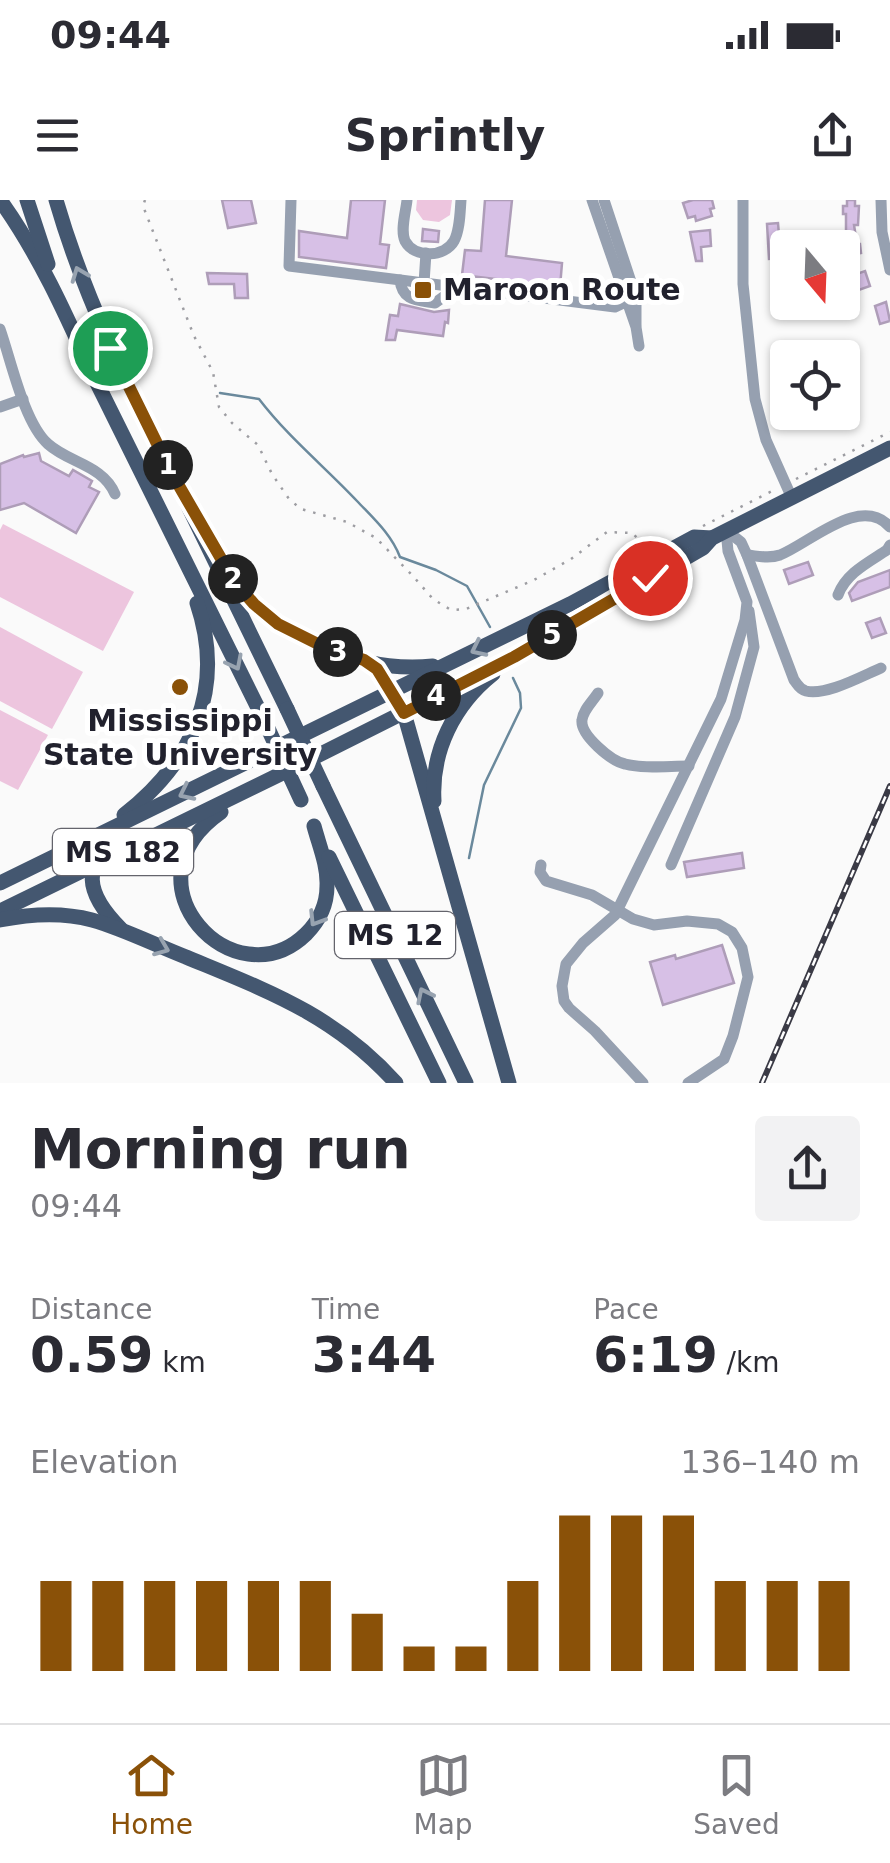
<!DOCTYPE html>
<html lang="en">
<head>
<meta charset="utf-8">
<style>
	:root { --surface:#fff; --page:#f2f2f3; --text:#2b2b33; --muted:#7c7c81; --line:#e1e1e2; --accent:#8a5108 }
	body { margin:0; font-family:"DejaVu Sans",sans-serif; background:var(--page); color:var(--text); height:100vh; display:flex; flex-direction:column; font-size:38px; white-space:nowrap }
	* { box-sizing:border-box; margin:0 }
	p { font-size:32px; color:var(--muted) }
	.icon { flex:none; width:55px; height:55px; fill:none; stroke:currentColor; stroke-width:2; stroke-linecap:round; stroke-linejoin:round }
	.map { position:relative; height:883px; overflow:hidden }
	.drawer { display:flex; flex-direction:column; background:var(--surface); flex:1 }
	.drawer>* { flex:none }
	.needle { width:65px; rotate:161deg }
	.fabs { position:absolute; left:770px; top:30px; display:grid; gap:20px }
	.fabs a { display:grid; place-items:center; width:90px; height:90px; border-radius:10px; background:var(--surface); box-shadow:0 2px 8px #0004; font-size:50px }
	.pin { position:absolute; display:grid; place-items:center; width:85px; height:85px; color:#fff; margin:-42px; border:5px solid #fff; border-radius:50%; box-shadow:0 2px 10px #0007 }
	.km { position:absolute; width:50px; height:50px; margin:-25px; border-radius:50%; background:#222; color:#fff; font-size:28px; line-height:50px; text-align:center }
	.round { display:grid; place-items:center; flex:none; width:105px; height:105px; border-radius:10px; background:var(--page) }
	.headline { display:flex; align-items:center; justify-content:space-between; height:170px; padding:0 30px }
	h1 { font-size:55px; font-weight:800; line-height:75px }
	.stats { display:grid; grid-template-columns:repeat(3,1fr); gap:15px; height:170px; padding:10px 30px }
	.stats div { display:grid; align-content:center }
	.stats b { font-size:50px; font-weight:800 }
	.stats small { font-size:28px; font-weight:400 }
	.stats p { font-size:28px }
	.chart { height:280px; padding:20px 30px }
	.chart p { display:flex; justify-content:space-between }
	.chart svg { width:100%; height:180px; margin-top:10px; stroke:var(--accent); stroke-width:6 }
	.status { display:flex; justify-content:space-between; align-items:center; height:70px; padding:0 50px; background:var(--surface); direction:ltr }
	.status svg { height:28px; fill:currentColor }
	header { display:flex; justify-content:space-between; align-items:center; height:130px; padding:0 30px; background:var(--surface); font-size:45px; font-weight:800 }
	.tabs { display:flex; justify-content:space-around; align-items:center; height:140px; border-top:2px solid var(--line); background:var(--surface); font-size:28px; color:var(--muted) }
	.tabs a { display:grid; justify-items:center; gap:5px }
	.tabs .on { color:var(--accent) }
	.map>svg:first-child { display:block }
	.green { fill:#edc5de }
	.lines { fill:none; stroke-linecap:round; stroke-linejoin:round }
	.stream { stroke:#6a899c; stroke-width:2.5 }
	.building { fill:#d7c0e6; stroke:#ae9db8; stroke-width:2.5 }
	.path { stroke:#9d9da2; stroke-width:2.5; stroke-dasharray:2.5 8; stroke-linecap:butt }
	.minor { stroke:#96a0b0; stroke-width:11 }
	.major { stroke:#445770; stroke-width:15 }
	.rail-casing { stroke:#3a3a45; stroke-width:6 }
	.rail { stroke:#fff; stroke-width:2.5; stroke-dasharray:8; stroke-linecap:butt }
	.major-bridge { stroke:#445770; stroke-width:15 }
	.oneway { stroke:#98a3b0 }
	.route-casing { stroke:#fff; stroke-width:20 }
	.route { stroke:#8a5108; stroke-width:12 }
	.poi-dot { fill:#8a5108; stroke:#fff; stroke-width:4 }
	.labels { text-anchor:middle; stroke-width:10; stroke-linejoin:round; paint-order:stroke }
	.shield { fill:#fff; stroke:#64646c; stroke-width:2.5 }
	.shield-label { font-size:28px; font-weight:bold; fill:#21212d }
	.poi-label { font-size:30px; font-weight:bold; fill:#21212d; stroke:#fff; text-anchor:start }
</style>
</head>
<body>
<div class="status"><b>09:44</b><svg viewBox="0 0 49 12"><path d="M0 12V9h3v3zM5 12V6h3v6zM10 12V3h3v9zM15 12V0h3v12zM26 1h20v11H26zM47 4h2v5h-2z"/></svg></div>
<header><svg class="icon" aria-label="menu" viewBox="0 0 24 24"><path d="M4 6h16M4 12h16M4 18h16"/></svg>Sprintly<svg class="icon" aria-label="share" viewBox="0 0 24 24"><path d="M12 15V3M7 8l5-5 5 5M5 13v7h14v-7"/></svg></header>
<div class="map">
<svg width="890" height="883" viewBox="0 0 890 883">
	<rect width="100%" height="100%" fill="#fafafa"/>
	<g class="green">
		<polygon points="417,0 452,0 450,15 439,22 423,20 416,10"/>
		<polygon points="3,324 134,392 103,451 0,397 0,330"/>
		<polygon points="0,427 83,472 52,529 0,501"/>
		<polygon points="0,510 48,535 18,590 0,581"/>
	</g>
	<g class="lines">
		<g class="stream">
			<path d="M220,193L259,199C288,237 325,267 357,301C374,319 391,334 400,357L436,370L467,386L490,427"/>
			<polyline points="469,658 484,585 521,508 520,493 513,478"/>
		</g>
	</g>
	<g class="building">
		<polygon points="222,0 251,0 256,23 228,28"/>
		<polygon points="351,0 385,0 380,44 389,45 386,68 299,57 299,31 347,38"/>
		<polygon points="485,0 512,0 506,56 562,63 560,87 462,75 465,50 481,51"/>
		<polygon points="693,0 712,0 714,8 710,9 712,16 696,21 695,16 688,18 683,3"/>
		<polygon points="847,0 855,0 855,6 859,6 858,25 854,25 857,44 860,44 861,53 846,56 842,34 846,33 846,14 843,14 843,6 847,6"/>
		<polygon points="778,23 781,58 769,59 767,24"/>
		<polygon points="423,29 439,31 438,42 422,41"/>
		<polygon points="710,30 711,46 701,47 702,61 696,61 690,32"/>
		<polygon points="865,71 870,86 856,91 851,76"/>
		<polygon points="207,73 247,74 248,98 235,98 234,84 209,84"/>
		<polygon points="886,102 890,121 880,124 875,106"/>
		<polygon points="400,104 434,112 449,110 448,123 445,122 443,136 397,130 395,140 386,140 390,115 398,116"/>
		<polygon points="39,253 41,261 69,276 73,270 92,281 89,287 99,292 76,333 24,303 0,310 0,264 23,255 24,257"/>
		<polygon points="808,362 813,375 789,384 784,370"/>
		<polygon points="890,370 890,387 852,401 849,393 858,382"/>
		<polygon points="880,418 886,433 872,438 866,423"/>
		<polygon points="742,653 744,668 687,677 684,662"/>
		<polygon points="722,745 734,783 663,805 650,762 675,755 676,759"/>
	</g>
	<g class="lines">
		<g class="path">
			<polyline points="145,0 143,6 194,136 213,172 219,207 232,223 258,245 272,274 289,299 301,309 347,322 376,338 412,375 433,399 451,410 466,409 534,380 571,359 607,332 632,333 648,348"/>
			<polyline points="796,279 890,232"/>
			<polyline points="703,326 776,289"/>
		</g>
		<g class="minor">
			<polyline points="291,0 289,66 615,107 636,97"/>
			<path d="M407,0C406,11 400,30 405,41C415,59 445,57 454,41C460,30 460,12 461,0"/>
			<polyline points="592,0 636,127 639,146"/>
			<polyline points="604,0 636,97 636,125"/>
			<polyline points="743,0 743,84 755,199 766,240 791,296"/>
			<polyline points="881,0 882,32 890,70"/>
			<path d="M400,80C402,101 417,100 435,103L446,95L448,86"/>
			<polyline points="424,83 426,53"/>
			<path d="M0,129C11,160 24,223 48,244C69,263 103,265 115,294"/>
			<polyline points="0,207 23,199"/>
			<path d="M726,330L741,342L747,355L794,480C798,485 799,489 806,491C826,496 862,476 881,468"/>
			<path d="M747,355C758,356 769,359 780,355C810,343 861,294 890,327"/>
			<path d="M838,395C846,373 869,362 887,350L890,345"/>
			<path d="M598,493C593,501 583,510 582,520C580,535 611,561 625,564C644,569 668,566 689,566"/>
			<polyline points="541,665 540,672 546,681 592,695 633,719 654,725 687,721 718,724 732,732 742,748 748,777 733,836 724,859 688,883"/>
			<polyline points="671,665 735,517 754,447 749,411"/>
			<polyline points="643,883 595,831 569,808 564,801 562,786 566,764 583,743 615,715 721,499 745,420 747,402 728,351 726,330"/>
		</g>
		<g class="major">
			<path d="M0,0C39,54 67,117 94,177L265,522"/>
			<polyline points="27,0 48,64"/>
			<path d="M56,0C84,97 128,185 173,275C211,353 249,431 287,509"/>
			<path d="M227,371C271,434 357,474 433,466"/>
			<polyline points="363,460 384,477 404,513 509,883"/>
			<polyline points="323,586 466,883"/>
			<path d="M434,601C431,551 454,505 493,474"/>
			<path d="M221,612C119,683 235,803 306,734C319,721 327,704 327,686C328,666 319,645 314,626"/>
			<path d="M124,615C193,561 226,489 197,403"/>
			<path d="M119,630C82,667 84,692 121,729"/>
			<polyline points="329,657 439,883"/>
			<polyline points="0,683 570,404 694,337 712,338"/>
			<polyline points="0,711 299,565 514,457 703,348 712,338 890,248"/>
			<path d="M0,720C30,714 62,712 92,720C124,729 155,745 186,757C268,791 335,815 396,883"/>
		</g>
		<defs>
			<polyline id="rail" points="762,883 890,586"/>
		</defs>
		<use href="#rail" class="rail-casing"/>
		<use href="#rail" class="rail"/>
		<g class="major-bridge">
			<polyline points="287,509 323,586"/>
			<polyline points="265,522 301,600"/>
		</g>
	</g>
	<defs><path id="oneway-chevron" d="M-2-3.5L2.5 0L-2 3.5" fill="none" stroke-width="1.6" stroke-linecap="round" stroke-linejoin="round" transform="scale(2.5)"/></defs>
	<g class="oneway">
		<use href="#oneway-chevron" transform="translate(79 74) rotate(-111)"/>
		<use href="#oneway-chevron" transform="translate(478 449) rotate(154)"/>
		<use href="#oneway-chevron" transform="translate(235 463) rotate(63)"/>
		<use href="#oneway-chevron" transform="translate(186 593) rotate(154)"/>
		<use href="#oneway-chevron" transform="translate(316 719) rotate(122)"/>
		<use href="#oneway-chevron" transform="translate(162 748) rotate(22)"/>
		<use href="#oneway-chevron" transform="translate(424 795) rotate(-116)"/>
	</g>
	<g class="lines">
		<defs>
			<polyline id="route" points="110,148 171,272 234,381 254,404 278,424 322,446 364,460 377,469 404,513 514,457 650,378"/>
		</defs>
		<use href="#route" class="route-casing"/>
		<use href="#route" class="route"/>
	</g>
	<g class="poi-dot">
		<rect x="413" y="80" width="20" height="20" rx="5"/>
		<circle cx="180" cy="487" r="10"/>
	</g>
	<g class="labels">
		<g class="shield">
			<rect x="53" y="629" width="140" height="46" rx="8"/>
			<rect x="335" y="712" width="120" height="46" rx="8"/>
		</g>
		<g class="shield-label">
			<text x="123" y="662">MS 182</text>
			<text x="395" y="745">MS 12</text>
		</g>
		<g class="poi-label">
			<text x="443" y="100">Maroon Route</text>
			<text x="180" y="531" text-anchor="middle">Mississippi<tspan x="180" dy="34">State University</tspan></text>
		</g>
	</g>
</svg>
<div class="fabs">
<a><svg class="needle" viewBox="-14 -14 28 28"><path d="M0-13l5 13h-10z" fill="#e53935"/><path d="M0 13l5-13h-10z" fill="#7c7c81"/></svg></a>
<a><svg class="icon" aria-label="locate" viewBox="0 0 24 24"><circle cx="12" cy="12" r="6"/><path d="M12 2v4M12 18v4M2 12h4M18 12h4"/></svg></a>
</div>
<div class="pin" style="left:110px;top:148px;background:#1e9e55"><svg class="icon" aria-label="arrive" viewBox="0 0 24 24"><path d="M6 21V4h12l-3 4 3 4H6"/></svg></div>
<div class="pin" style="left:650px;top:378px;background:#d93025"><svg class="icon" aria-label="check" viewBox="0 0 24 24"><path d="M5 12l5 5 9-10"/></svg></div>
<b class="km" style="left:168px;top:265px">1</b>
<b class="km" style="left:233px;top:379px">2</b>
<b class="km" style="left:338px;top:452px">3</b>
<b class="km" style="left:436px;top:496px">4</b>
<b class="km" style="left:552px;top:435px">5</b>
</div>
<section class="drawer">
<div class="headline"><div><h1>Morning run</h1><p>09:44</p></div><a class="round"><svg class="icon" aria-label="share" viewBox="0 0 24 24"><path d="M12 15V3M7 8l5-5 5 5M5 13v7h14v-7"/></svg></a></div>
<div class="stats">
<div><p>Distance</p><b>0.59<small> km</small></b></div>
<div><p>Time</p><b>3:44</b></div>
<div><p>Pace</p><b>6:19<small> /km</small></b></div>
</div>
<div class="chart"><p><span>Elevation</span>136–140 m</p>
<svg viewBox="0 0 160 44" preserveAspectRatio="none"><path d="M5 44V22M15 44V22M25 44V22M35 44V22M45 44V22M55 44V22M65 44V30M75 44V38M85 44V38M95 44V22M105 44V6M115 44V6M125 44V6M135 44V22M145 44V22M155 44V22"/></svg>
</div>
</section>
<nav class="tabs">
<a class="on"><svg class="icon" aria-label="home" viewBox="0 0 24 24"><path d="M3 11l9-7 9 7M6 9v11h12V9"/></svg>Home</a>
<a><svg class="icon" aria-label="map" viewBox="0 0 24 24"><path d="M3 6l6-2 6 2 6-2v14l-6 2-6-2-6 2zM9 4v14M15 6v14"/></svg>Map</a>
<a><svg class="icon" aria-label="saved" viewBox="0 0 24 24"><path d="M7 4h10v16l-5-4-5 4z"/></svg>Saved</a>
</nav>
</body>
</html>
